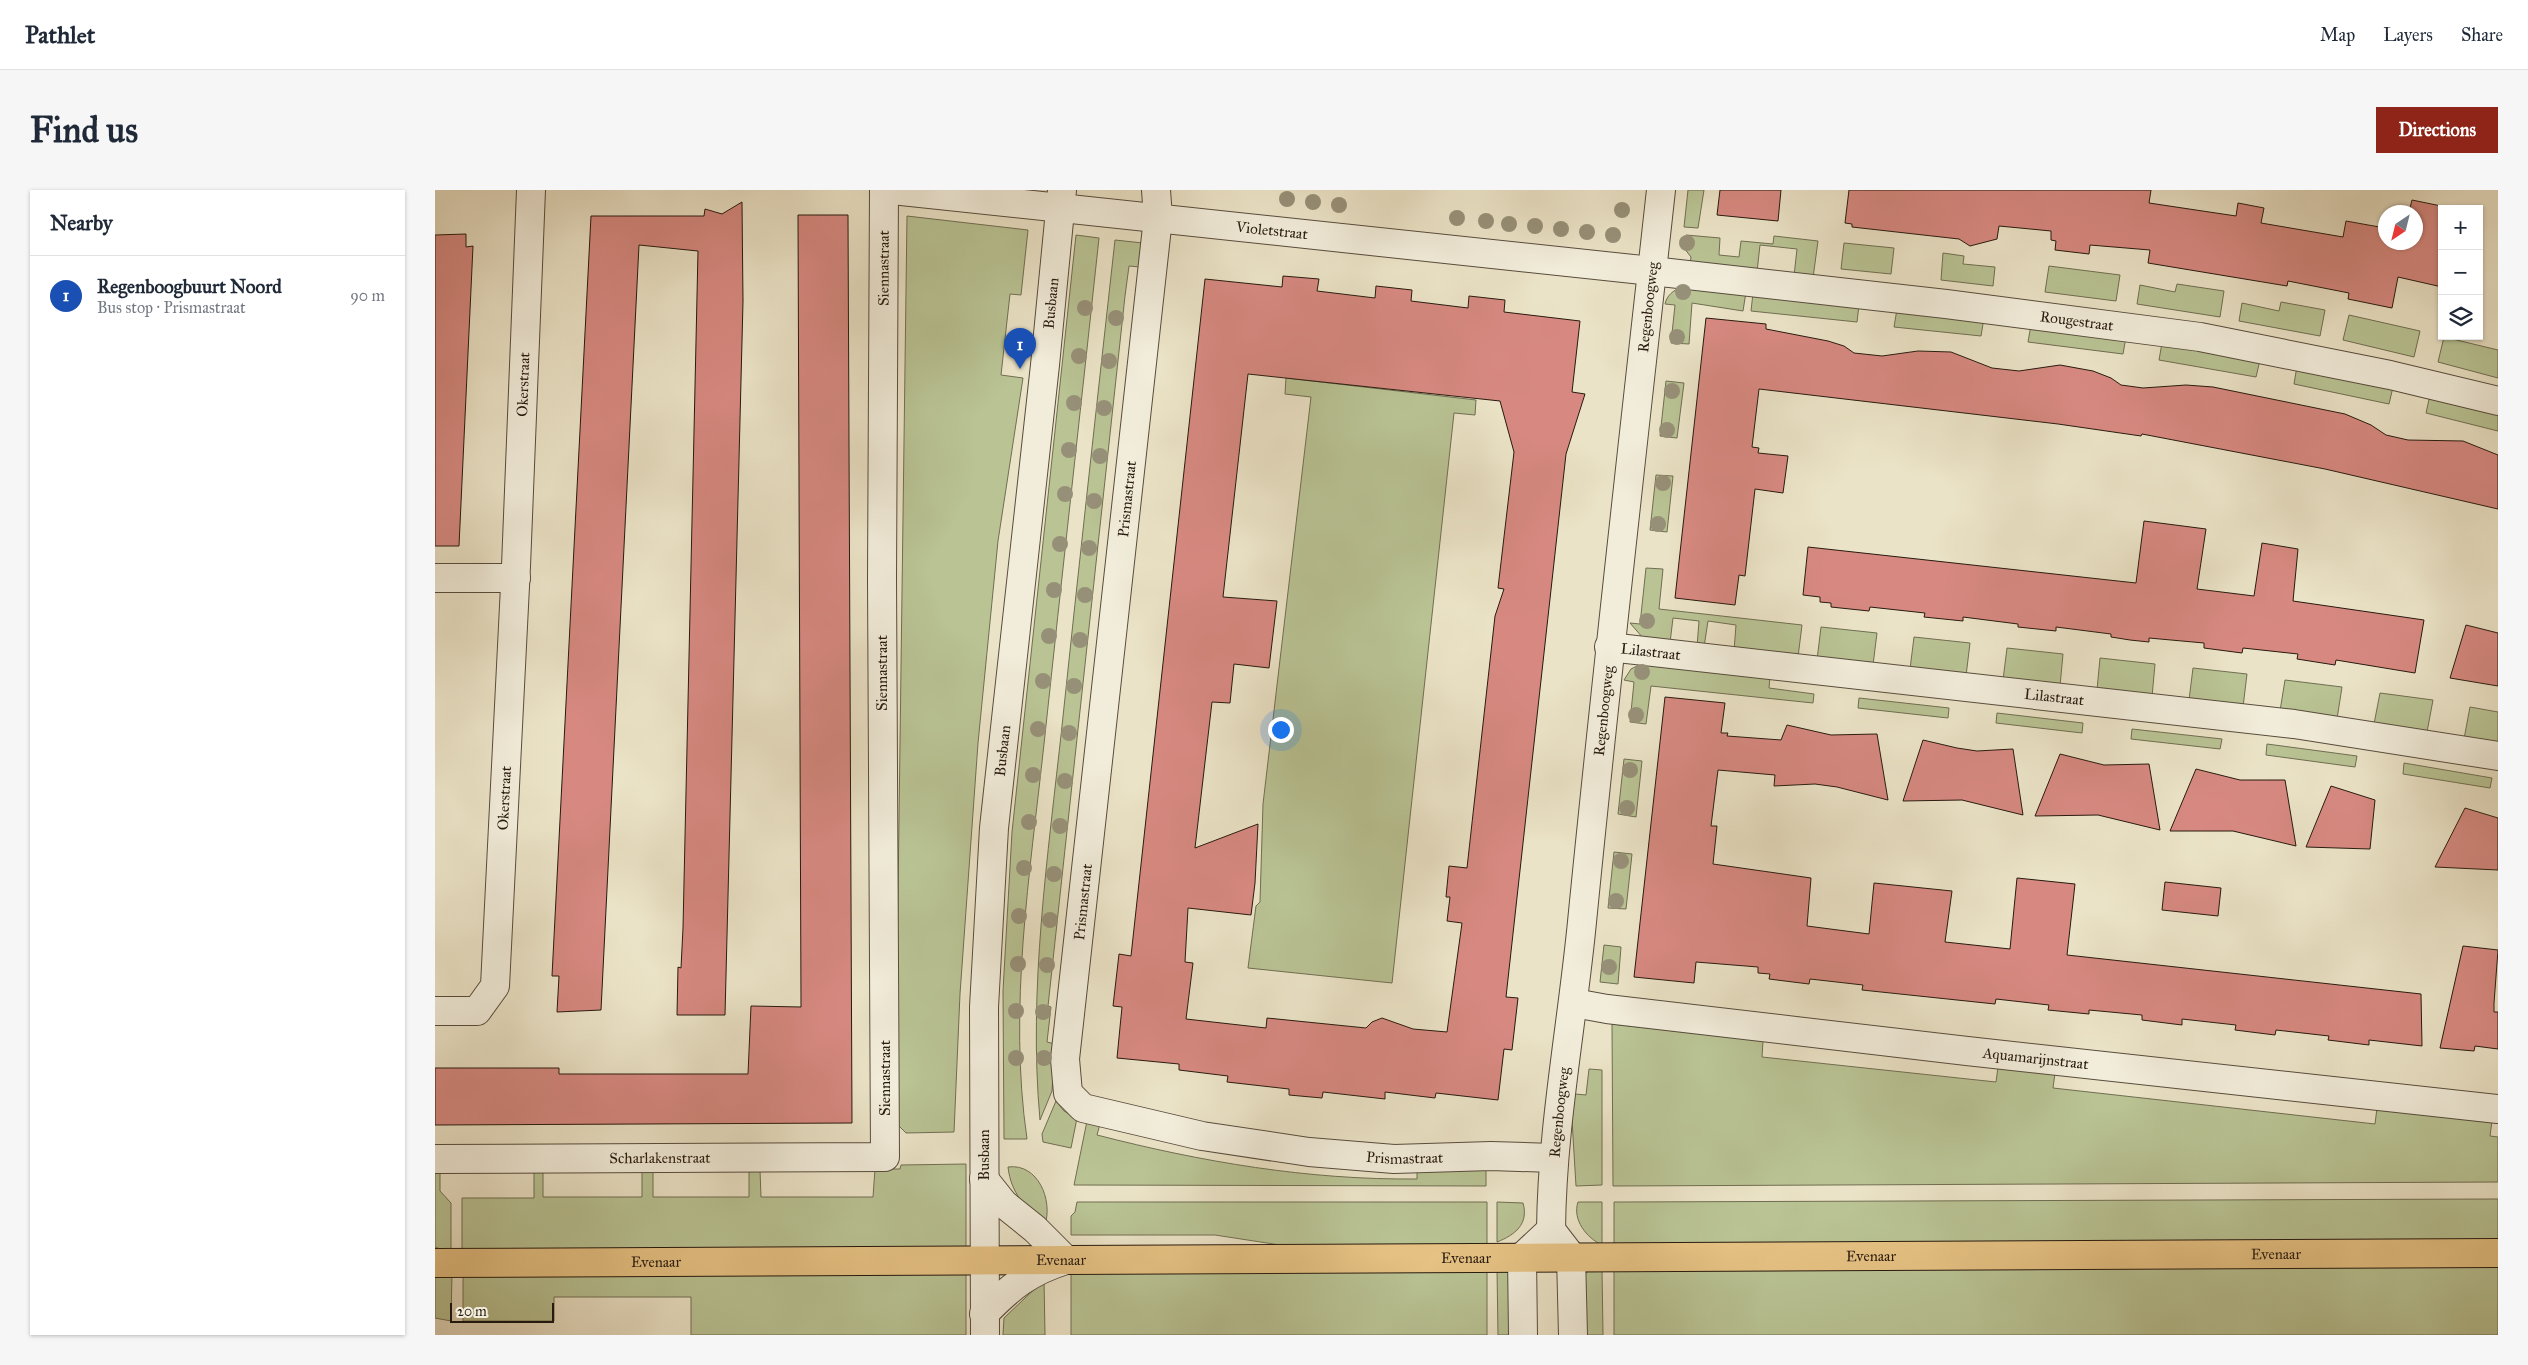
<!DOCTYPE html>
<meta charset="utf-8">
<style>
:root{--surface:#fff;--page:#f6f6f7;--text:#1f2937;--muted:#747a83;--line:#e0e1e3;--accent:#8f2418}
body{margin:0;font-family:"IM FELL Great Primer",serif;background:var(--page);color:var(--text)}
.controls{position:absolute;right:15px;top:15px;display:grid;overflow:hidden;border-radius:0px;box-shadow:0 1px 4px #0004}
.controls button{width:45px;height:45px;display:grid;place-items:center;padding:0;border:0;border-bottom:1px solid var(--line);background:var(--surface);color:var(--text);font:25px sans-serif}
.compass{position:absolute;left:1943px;top:15px;width:45px;height:45px;border-radius:50%;background:var(--surface);box-shadow:0 1px 4px #0004;rotate:215deg}
.scale{position:absolute;left:15px;bottom:12px;width:104px;box-sizing:border-box;padding-left:5px;border:2px solid #271a0f;border-top:0;font-size:14px;line-height:18px;white-space:nowrap;color:#271a0f;-webkit-text-stroke:4px #f2eddb;paint-order:stroke}
.you{position:absolute;left:845px;top:539px;width:18px;height:18px;margin:-12px;border:4px solid #fff;border-radius:50%;background:#1a73e8;box-shadow:0 0 0 8px #1a73e833}
.badge{display:grid;place-items:center;width:32px;height:32px;border-radius:50%;background:var(--accent);color:#fff;font-size:16px;font-weight:700}
.pin{position:absolute;translate:-50% -41px;filter:drop-shadow(0 1px 2px #0008)}
.pin::after{content:'';position:absolute;top:26px;width:18px;height:15px;background:inherit;clip-path:polygon(0 0,100% 0,50% 100%)}
.list{margin:0;padding:0;list-style:none}
h2{display:flex;justify-content:space-between;align-items:center;height:65px;margin:0;padding:0 20px;font-size:21px}
h2 small{font-size:16px;font-weight:400;color:var(--muted)}
.list li{display:grid;grid-template-columns:32px 1fr auto;gap:15px;align-items:center;box-sizing:border-box;height:80px;padding:0 20px;border-top:1px solid var(--line)}
.list b{display:block;font-size:19px;white-space:nowrap}
.list p{margin:0;font-size:16px;white-space:nowrap;color:var(--muted)}
.list em{font-size:16px;font-style:normal;color:var(--muted)}
.icon{flex:none;width:28px;height:28px;fill:none;stroke:currentColor;stroke-width:2;stroke-linecap:round;stroke-linejoin:round}
.map{position:relative;flex:none;width:2063px;height:1145px;overflow:hidden;border-radius:0px}
header{display:flex;align-items:center;gap:30px;box-sizing:border-box;height:70px;padding:0 25px;background:var(--surface);border-bottom:1px solid var(--line)}
header strong{font-size:24px}
nav{display:flex;gap:28px;margin-inline-start:auto;font-size:18px}
.intro{display:flex;align-items:center;justify-content:space-between;box-sizing:border-box;height:120px;padding:0 30px}
h1{margin:0;font-size:35px}
.button{padding:12px 22px;border-radius:0px;background:var(--accent);color:#fff;font-size:18px;font-weight:700}
main{display:flex;gap:30px;padding:0 30px}
aside{flex:1;background:var(--surface);border-radius:0px;box-shadow:0 1px 4px #0004}
.map>svg:first-child{display:block}
.green{fill:#b9c394;stroke:#706e52}
.building{fill:#d78981;stroke:#271a0f;fill-rule:evenodd}
.lines{fill:none;stroke-linecap:round;stroke-linejoin:round}
.minor-casing{stroke:#584c3d;stroke-width:30}
.major-casing{stroke:#271a0f;stroke-width:30}
.minor{stroke:#f2eddb;stroke-width:28}
.major{stroke:#e6c284;stroke-width:28}
.tree{fill:#979078}
.labels{text-anchor:middle;stroke-width:4;stroke-linejoin:round;paint-order:stroke}
.street-label{font-size:15px;fill:#271a0f;stroke:#f2eddb}
</style>
<header>
<strong>Pathlet</strong>
<nav><a>Map</a><a>Layers</a><a>Share</a></nav>
</header>
<div class="intro"><h1>Find us</h1><a class="button">Directions</a></div>
<main>
<aside>
<h2>Nearby<small></small></h2>
<ul class="list">
<li><span class="badge" style="background:#1a4fb4">1</span><div><b>Regenboogbuurt Noord</b><p>Bus stop · Prismastraat</p></div><em>90 m</em></li>
</ul>
</aside>
<div class="map">
<svg width="2063" height="1145" viewBox="0 0 2063 1145">
<rect width="100%" height="100%" fill="#ebe3c7"/>
<filter id="stains"><feTurbulence type="fractalNoise" baseFrequency=".004" numOctaves="4"/><feColorMatrix values="0 0 0 0 .2 0 0 0 0 .09 0 0 0 0 .02 0 0 0 .5 -.17"/></filter>
<radialGradient id="worn" r=".72"><stop offset=".6" stop-color="#630" stop-opacity="0"/><stop offset="1" stop-color="#630" stop-opacity=".3"/></radialGradient>
<!-- green -->
<path class="green" d="M1253,0h16l-6,38 -14,-1z
M472,26l121,14 -7,65 -11,-1 -9,81 22,3 -25,163 -20,202 -18,251 -6,138 -48,1 -11,-11z
M641,45l23,3c-18,168 -37,337 -55,506 -14,130 -36,264 -17,395h-23l-1,-148 9,-159z
M1251,45l34,3 -1,17 20,2 2,-16 32,3 1,-8 44,5 -5,37 -19,-2 3,-27 -37,-4 -3,27 -67,-8 1,-7 -7,-9z
M680,50l28,3 -3,24 -11,-1 -4,30 -77,710 3,1 -4,35 8,2 -3,47 -12,29c-12,-131 8,-264 22,-394 17,-162 35,-324 53,-486z
M1409,53l50,5 -3,26 -50,-5z
M1508,63l21,3 -1,8 32,3 -2,19 -52,-6z
M1614,76l71,9 -4,26 -71,-9z
M1742,94l47,7 -4,26 -83,-13 3,-19 35,7z
M1246,97l65,5 -3,19 -51,-8 -3,41 -18,-1 4,-38 -10,-1c2,-9 8,-13 16,-17z
M1318,103l106,12 -2,17 -106,-11z
M1846,112l44,8 -5,26 -81,-15 3,-18 37,8z
M1462,119l87,9 -3,18 -87,-9z
M1914,125l71,16 -6,26 -71,-17z
M1596,135l95,12 -3,17 -95,-12z
M2009,147l54,13v28l-60,-16z
M1727,153l98,17 -4,17 -97,-17z
M1862,176l96,21 -4,17 -95,-20z
M851,188l190,22 -1,15 -21,-2 -62,570 -144,-15 8,-62 4,-4 3,-98 48,-407 -26,-3z
M1231,191l18,2 -7,55 -17,-2z
M1995,205l68,17v19l-72,-18z
M1221,285l17,1 -6,56 -17,-2z
M1211,378l17,1 -4,40 143,16 -4,32 -64,-6 2,-26 -28,-4 -4,26h-7l2,-26 -26,-3 -3,25 -27,-5 -13,-15 10,1z
M1386,437l56,6 -4,32 -56,-5z
M1479,447l56,6 -4,33 -56,-7z
M1572,458l56,6 -3,32 -57,-6z
M1665,468l55,6 -3,33 -55,-7z
M1206,474l129,12 -1,12 45,6 -1,9 -162,-17 -5,38 -16,-2 4,-40 -10,-2 7,-11z
M1758,478l54,6 -4,33 -54,-7z
M1850,490l57,7 -5,32 -57,-8z
M1945,503l53,7 -6,32 -53,-8z
M1424,508l90,10 -1,10 -90,-10z
M2035,517l28,5v33l-34,-6z
M1562,523l86,10 -1,10 -86,-10z
M1697,539l90,10 -2,10 -89,-10z
M1832,554l90,12 -2,11 -89,-12z
M1189,569l18,2 -6,56 -18,-3z
M1969,573l88,15 -2,10 -87,-14z
M1179,662l18,2 -6,55 -18,-1z
M1169,755l17,2 -3,37 -18,-2z
M1177,834l151,17 -1,16 234,25 2,-15 57,6 -2,15 322,36 2,-16 115,13 -2,15 8,1v45l-885,4z
M1154,879l13,1v115l-26,1 -4,-66 3,-26 11,1z
M621,911l8,10 13,7 -6,30 -28,-6 -1,-8z
M652,931l13,3 -3,11c105,27 211,45 320,44v-10h69v17l-412,-1z
M531,974v87l-504,2v-55h72v-28h9v27h99v-27h11v27h96v-28l11,1 1,27h112l2,-28h25l1,-4z
M573,977c30,-4 45,33 37,58 -19,-17 -34,-31 -37,-58z
M5,981v20l11,12v50l-16,-6v-75z
M2063,1009v46l-884,5v-48h3z
M642,1012h410v44l-194,1 -78,-12h-144v-19l4,-4z
M1062,1012l26,1c6,21 -8,32 -26,39z
M1143,1012h24v43c-15,-7 -30,-25 -24,-43z
M2063,1075v70h-884v-69z
M1052,1079v66h-416v-65z
M1062,1079l14,3 7,63h-20z
M1167,1079l1,66h-19l1,-61 5,-4z
M531,1081v64h-275v-38h-137v24h-91v-48z
M17,1083l-1,48 -16,-3v-43z
M609,1090l1,55h-42l1,-17z"/>
<!-- building -->
<path class="building" d="M1285,0h61l-3,31 -61,-6z
M1414,0h302l-2,13 87,13 2,-13 26,5 -3,15 82,14 3,-16 39,7v14h30v-30h-6l3,-12 34,7 -4,2v78l-44,-10 -6,31 -44,-9 1,-6 -61,-12 -1,5 -139,-23 2,-13 -60,-5 -1,9 -34,-4 1,-9 -5,-1v-9l-52,-5 -2,13 -27,7 -11,-7 -107,-12v-3l-7,-1z
M307,12l1,99 -18,714h-48l1,-48 3,1 2,-40 15,-677 -59,-6 -38,765 -44,2 2,-36h-7l39,-760h113l1,-7 17,5z
M363,25h50l4,908 -417,2v-57h124v6h189l3,-68 50,1z
M31,44v13l7,-1 -14,300h-24v-311z
M848,86l36,3 -2,12 58,7 1,-12 36,4 -1,11 57,7 1,-12 36,4 -1,12 76,9 -8,71 13,2 -19,60 -60,543 12,1 -6,52 -8,-1 -6,51 -62,-7 -1,5 -50,-6v7l-62,-7 -1,6 -33,-3v-6l-62,-7 1,-6 -49,-6v-6l-62,-6 5,-51 -9,-1 6,-52 12,2 74,-677 77,8zM813,184l252,27 14,51 -16,136 6,1 -9,27 -28,252 -18,-2 -3,31h4l-3,24 15,2 -15,109 -34,-3 -31,-11 -10,4 -6,6 -99,-10 -1,10 -80,-9 7,-56 -8,-1 3,-54 63,7 4,-32 3,-59 -63,24 17,-146 18,1 4,-39 35,4 8,-67 -54,-4z
M1271,128l60,6v5l62,12 16,5 10,7 28,3 36,-5 33,1 41,16 27,3 41,-6 33,6 18,7 10,7 22,3 43,-3 27,2 132,27 26,11 15,10 22,5 55,1 35,14v54l-173,-40 -183,-35 -1,2 -83,-12 -299,-35 -7,58 7,1 -1,5 30,3 -5,37 -28,-4 -10,87 -6,-1 -4,30 -60,-7z
M1709,331l62,8 -9,60 57,7 8,-53 36,6 -5,52 131,19 -9,53 -79,-13 -1,5 -38,-6 1,-5 -55,-6 -1,5 -38,-5v-5l-55,-5v4l-19,-2 -19,-3v-3l-55,-7v4l-38,-4v-3l-55,-7v4l-39,-4 1,-4 -55,-6 -1,4 -38,-4v-4l-11,-1v-5l-17,-2 5,-48 328,36z
M2031,435l32,8v53l-48,-8z
M1230,507l60,6 -4,30h7l-1,3 54,4 6,-15 44,10 46,-1 11,66 -51,-13 -22,-3 -41,2 1,-11 -57,-5 -7,56h6l-4,38 98,14 -4,48 62,8 5,-51 78,8 -7,51 65,7 7,-71 58,6 -8,71 354,39 1,52 -53,-6v5l-41,-5 1,-4 -53,-6 -1,5 -40,-5 1,-5 -54,-6v6l-40,-5v-5l-53,-5v4l-41,-4 1,-5 -53,-6 -1,5 -133,-14 1,-5 -53,-6 -1,5 -40,-5 1,-5 -12,-1v-6l-62,-5 -2,21 -60,-6z
M1488,550l34,8 20,3 36,-2 10,66 -61,-15 -59,1z
M1625,564l44,11 45,-1 11,66 -62,-15 -63,1z
M1761,579l44,11h45l11,66 -63,-15h-63z
M1896,596l44,14 -5,49 -64,-2z
M2030,618l33,10v52l-63,-3z
M1730,692l56,6 -3,28 -56,-6z
M2028,756l35,4 -4,53v9h4v37l-23,-3 -1,5 -34,-3z"/>
<g class="lines">
<!-- minor casing -->
<g class="minor-casing">
<g id="minor">
<path id="s1" d="M457,0l760,81 294,33 254,33 190,38 108,26"/>
<path id="s2" d="M721,0l2,28 -93,841 3,34 15,15 119,28 107,16 85,7 97,-3 62,2"/>
<path d="M0,388h81"/>
<path id="s3" d="M1174,457l685,77 204,32"/>
<path id="s4" d="M1139,813l33,6 360,42 531,58"/>
<path id="s5" d="M0,821h42l18,-25 21,-420 15,-376"/>
<path id="s6" d="M0,969l450,-2 -3,-578 2,-389"/>
<path d="M549,989l20,25 31,25 31,31c-36,11 -56,27 -82,54"/>
<path id="s7" d="M1116,1040c1,-103 21,-205 31,-308 24,-244 52,-488 79,-732"/>
<path id="s8" d="M550,1145l-1,-328 10,-179 51,-463 17,-175"/>
<path d="M1088,1145l-1,-78 29,-27 20,26 2,79"/>
</g>
</g>
<!-- major casing -->
<g class="major-casing">
<g id="major">
<path id="s9" d="M0,1073l2063,-10"/>
</g>
</g>
<!-- minor -->
<use href="#minor" class="minor"/>
<!-- major -->
<use href="#major" class="major"/>
</g>
<!-- trees -->
<g class="tree">
<circle cx="852" cy="9" r="8"/>
<circle cx="878" cy="12" r="8"/>
<circle cx="904" cy="15" r="8"/>
<circle cx="1187" cy="20" r="8"/>
<circle cx="1022" cy="28" r="8"/>
<circle cx="1051" cy="31" r="8"/>
<circle cx="1074" cy="34" r="8"/>
<circle cx="1100" cy="36" r="8"/>
<circle cx="1126" cy="39" r="8"/>
<circle cx="1152" cy="42" r="8"/>
<circle cx="1178" cy="45" r="8"/>
<circle cx="1252" cy="53" r="8"/>
<circle cx="1248" cy="102" r="8"/>
<circle cx="650" cy="118" r="8"/>
<circle cx="681" cy="128" r="8"/>
<circle cx="1242" cy="147" r="8"/>
<circle cx="644" cy="166" r="8"/>
<circle cx="674" cy="171" r="8"/>
<circle cx="1237" cy="201" r="8"/>
<circle cx="639" cy="213" r="8"/>
<circle cx="669" cy="218" r="8"/>
<circle cx="1232" cy="240" r="8"/>
<circle cx="634" cy="260" r="8"/>
<circle cx="665" cy="266" r="8"/>
<circle cx="1228" cy="293" r="8"/>
<circle cx="630" cy="304" r="8"/>
<circle cx="659" cy="311" r="8"/>
<circle cx="1223" cy="334" r="8"/>
<circle cx="625" cy="354" r="8"/>
<circle cx="654" cy="358" r="8"/>
<circle cx="619" cy="400" r="8"/>
<circle cx="650" cy="405" r="8"/>
<circle cx="1212" cy="431" r="8"/>
<circle cx="614" cy="446" r="8"/>
<circle cx="645" cy="450" r="8"/>
<circle cx="1207" cy="482" r="8"/>
<circle cx="608" cy="491" r="8"/>
<circle cx="639" cy="496" r="8"/>
<circle cx="1201" cy="525" r="8"/>
<circle cx="603" cy="539" r="8"/>
<circle cx="634" cy="543" r="8"/>
<circle cx="1195" cy="580" r="8"/>
<circle cx="598" cy="585" r="8"/>
<circle cx="630" cy="591" r="8"/>
<circle cx="1192" cy="618" r="8"/>
<circle cx="594" cy="632" r="8"/>
<circle cx="625" cy="636" r="8"/>
<circle cx="1186" cy="671" r="8"/>
<circle cx="589" cy="678" r="8"/>
<circle cx="619" cy="684" r="8"/>
<circle cx="1181" cy="711" r="8"/>
<circle cx="584" cy="726" r="8"/>
<circle cx="615" cy="730" r="8"/>
<circle cx="583" cy="774" r="8"/>
<circle cx="612" cy="775" r="8"/>
<circle cx="1174" cy="777" r="8"/>
<circle cx="581" cy="821" r="8"/>
<circle cx="608" cy="822" r="8"/>
<circle cx="581" cy="868" r="8"/>
<circle cx="609" cy="868" r="8"/>
</g>
<g class="labels">
<!-- street labels -->
<g class="street-label">
<text dy="5" stroke="none"><textPath href="#s1" startOffset="382">Violetstraat</textPath></text>
<text dy="5" stroke="none"><textPath href="#s6" startOffset="1339">Siennastraat</textPath></text>
<text dy="5" stroke="none"><textPath href="#s8" startOffset="1035">Busbaan</textPath></text>
<text dy="5" stroke="none"><textPath href="#s7" startOffset="928">Regenboogweg</textPath></text>
<text dy="5" stroke="none"><textPath href="#s1" startOffset="1192">Rougestraat</textPath></text>
<text dy="5" stroke="none"><textPath href="#s5" startOffset="675">Okerstraat</textPath></text>
<text transform="translate(692 309) rotate(-84)" y="5">Prismastraat</text>
<text dy="5" stroke="none"><textPath href="#s3" startOffset="42">Lilastraat</textPath></text>
<text transform="translate(447 483) rotate(-90)" y="5">Siennastraat</text>
<text dy="5" stroke="none"><textPath href="#s3" startOffset="448">Lilastraat</textPath></text>
<text dy="5" stroke="none"><textPath href="#s7" startOffset="522">Regenboogweg</textPath></text>
<text dy="5" stroke="none"><textPath href="#s8" startOffset="585">Busbaan</textPath></text>
<text dy="5" stroke="none"><textPath href="#s5" startOffset="261">Okerstraat</textPath></text>
<text transform="translate(648 712) rotate(-84)" y="5">Prismastraat</text>
<text dy="5" stroke="none"><textPath href="#s4" startOffset="465">Aquamarijnstraat</textPath></text>
<text transform="translate(450 888) rotate(-90)" y="5">Siennastraat</text>
<text dy="5" stroke="none"><textPath href="#s7" startOffset="118">Regenboogweg</textPath></text>
<text transform="translate(549 965) rotate(-90)" y="5">Busbaan</text>
<text dy="5" stroke="none"><textPath href="#s2" startOffset="1256">Prismastraat</textPath></text>
<text dy="5" stroke="none"><textPath href="#s6" startOffset="225">Scharlakenstraat</textPath></text>
<text dy="5" stroke="none"><textPath href="#s9" startOffset="1841">Evenaar</textPath></text>
<text dy="5" stroke="none"><textPath href="#s9" startOffset="1436">Evenaar</textPath></text>
<text dy="5" stroke="none"><textPath href="#s9" startOffset="1031">Evenaar</textPath></text>
<text dy="5" stroke="none"><textPath href="#s9" startOffset="626">Evenaar</textPath></text>
<text dy="5" stroke="none"><textPath href="#s9" startOffset="221">Evenaar</textPath></text>
</g>
</g>
<rect width="100%" height="100%" filter="url(#stains)"/>
<rect width="100%" height="100%" fill="url(#worn)"/>
</svg>
<div class="controls">
<button>+</button>
<button>−</button>
<button><svg class="icon" aria-label="layers" viewBox="0 0 24 24"><path d="M12 4l9 5-9 5-9-5zM3 14l9 5 9-5"/></svg></button>
</div>
<svg class="compass" viewBox="-18 -18 36 36"><path d="M0-13l5 13h-10z" fill="#e53935"/><path d="M0 13l5-13h-10z" fill="#747a83"/></svg>
<div class="scale">20 m</div>
<div class="you"></div>
<div class="pin badge" style="left:585px;top:179px;background:#1a4fb4">1</div>
</div>
</main>
